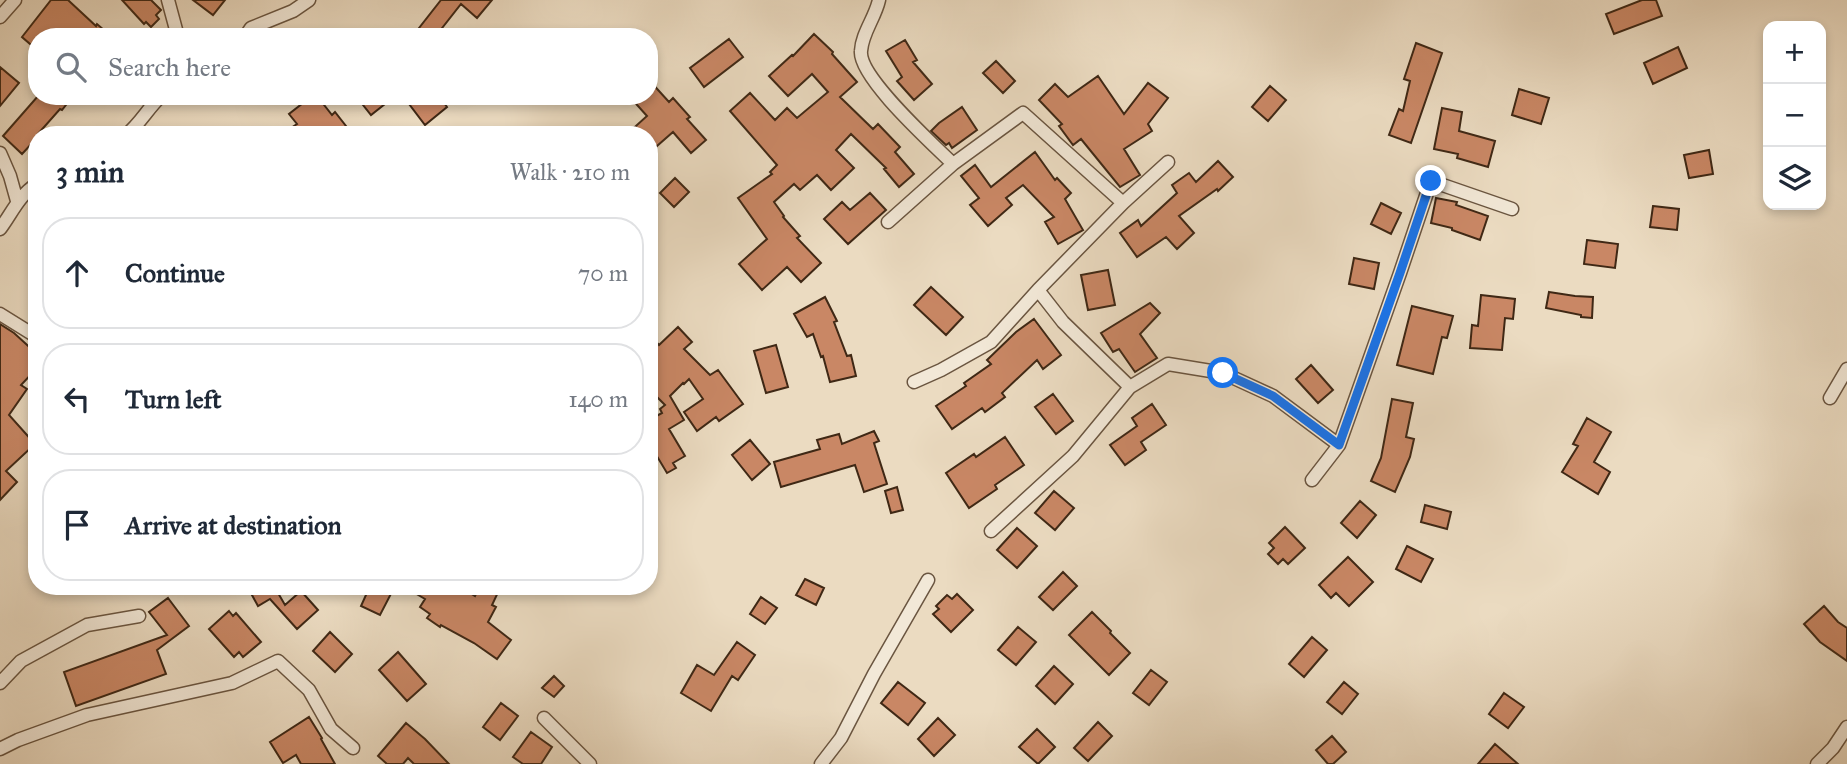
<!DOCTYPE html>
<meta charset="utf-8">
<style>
:root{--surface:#fff;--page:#f6f6f7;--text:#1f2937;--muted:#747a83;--line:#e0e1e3}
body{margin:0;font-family:"IM FELL Great Primer",serif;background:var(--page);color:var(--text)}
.controls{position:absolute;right:21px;top:21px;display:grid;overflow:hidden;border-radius:14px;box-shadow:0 4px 10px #0003}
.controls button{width:63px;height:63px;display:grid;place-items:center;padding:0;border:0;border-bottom:2px solid var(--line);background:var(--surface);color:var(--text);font:35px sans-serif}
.stop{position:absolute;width:21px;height:21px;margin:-16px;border:5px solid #1a73e8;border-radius:50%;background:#fff}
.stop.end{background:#1a73e8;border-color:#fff;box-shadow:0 2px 7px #0008}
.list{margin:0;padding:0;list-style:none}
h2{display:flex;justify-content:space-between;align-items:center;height:91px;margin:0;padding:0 28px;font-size:30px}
h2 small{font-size:23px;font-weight:400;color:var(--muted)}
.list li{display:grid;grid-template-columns:46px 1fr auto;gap:21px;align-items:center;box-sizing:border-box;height:112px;margin:0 14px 14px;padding:0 14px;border:2px solid var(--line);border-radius:28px}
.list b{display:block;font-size:26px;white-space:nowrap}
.list em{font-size:23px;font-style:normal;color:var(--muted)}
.icon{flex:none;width:38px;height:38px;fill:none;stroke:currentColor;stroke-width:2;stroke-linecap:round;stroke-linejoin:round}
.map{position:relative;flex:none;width:1847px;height:764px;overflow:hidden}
.search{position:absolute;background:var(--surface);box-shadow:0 4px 10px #0003;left:28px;top:28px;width:630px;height:77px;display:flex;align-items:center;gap:18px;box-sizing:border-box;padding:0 24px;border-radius:28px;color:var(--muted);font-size:26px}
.panel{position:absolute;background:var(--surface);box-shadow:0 4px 10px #0003;left:28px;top:126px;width:630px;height:469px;border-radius:28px}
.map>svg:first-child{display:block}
.building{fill:#c98765;stroke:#3f2815;stroke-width:2}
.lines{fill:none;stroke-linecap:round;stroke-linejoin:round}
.minor-casing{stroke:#6a5540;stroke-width:15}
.minor{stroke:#f2e8d7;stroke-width:12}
.route{stroke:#1a73e8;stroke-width:9}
</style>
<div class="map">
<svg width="1847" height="764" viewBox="0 0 1847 764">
<rect width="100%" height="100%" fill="#ebdbc1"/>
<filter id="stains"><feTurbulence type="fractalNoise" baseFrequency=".00286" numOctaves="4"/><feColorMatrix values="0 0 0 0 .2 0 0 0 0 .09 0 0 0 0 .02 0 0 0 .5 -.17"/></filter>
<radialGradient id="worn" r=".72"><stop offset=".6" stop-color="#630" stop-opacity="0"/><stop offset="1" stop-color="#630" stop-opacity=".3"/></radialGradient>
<!-- building -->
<path class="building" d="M51,0h17l28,26 1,-2 15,13h-75v13l-15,-13z
M122,0h29l10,10 -5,5 3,4 -8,8 -5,-5 -2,2z
M193,0h32l-12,15z
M441,0h51l-15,18 -16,-14 -26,33h-23z
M1642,0h14l6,16 -48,18 -8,-20z
M814,34l19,18 -1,2 25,28 -17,15 33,32 5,-5 22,23 -5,5 19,22 -15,13 -15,-18 2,-1 -35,-34 -15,16 18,18 -23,22 -14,-15 -17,15 -6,-6 -20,18 10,14 -1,1 17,19 -3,2 24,25 -20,19 -14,-15 -25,23 -23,-26 28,-25 -29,-41 34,-24 -2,-2 7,-7 -47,-54 20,-18 25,27 12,-12 10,10 31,-26 -16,-18 -24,22 -19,-20 23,-21 1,1z
M729,39l14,18 -39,30 -14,-19z
M905,40l12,20 -4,2 19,22 -18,16 -17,-19 5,-4 -16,-26z
M1416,43l26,10 -31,90 -22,-8 10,-26 4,2 7,-30 -6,-2z
M1678,47l9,21 -34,16 -9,-21z
M996,61l19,20 -12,12 -20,-20z
M0,67l19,16 -19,23z
M1098,76l26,38 24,-31 20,15 -20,26 4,7 -28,18 16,26 -20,12 -39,-48 -8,6 -14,-19 3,-2 -23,-24 16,-16 13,13z
M649,80l20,22 4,-4 17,19 -3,2 19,21 -15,13 -18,-21 -24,21v-18h-23l21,-19 -18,-20h20z
M1270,86l16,14 -18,21 -16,-14z
M1519,89l30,9 -8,26 -29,-9z
M38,96h35l-11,14 -2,-1 -23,26 -1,4 -14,15 -19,-18z
M312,96h5l15,19 3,-3 18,23h-73l17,-11 -8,-10z
M356,96h39l-24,19z
M403,96h36l8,11 -22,18z
M962,107l15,23 -25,18 -3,-5 -3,2 -15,-14 8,-8z
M1442,108l20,4 -3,19 36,10 -7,26 -31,-9 1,-4 -24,-5z
M1709,150l4,24 -24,4 -5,-23z
M1035,152l20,28 2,-2 14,15 -6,6 18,31 -25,14 -13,-22 9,-5 -31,-32 -17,13 6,7 -24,21 -18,-21 9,-7 -18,-22 14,-11 16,22z
M1218,161l15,16 -15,14 -1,-2 -38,27 15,17 -17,16 -11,-12 -29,20 -17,-24 18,-13 3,6 36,-33 -5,-8 17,-12 7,9z
M675,178l14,14 -15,15 -14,-14z
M870,193l16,17 -38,34 -24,-25 18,-17 8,8z
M1436,198l21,4 -1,3 32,11 -8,24 -28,-10v-2l-21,-5z
M1381,203l20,10 -10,21 -20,-10z
M1653,206l26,3 -2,21 -27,-3z
M1587,240l31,4 -3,24 -31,-4z
M1354,258l25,5 -5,26 -25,-5z
M1108,270l7,35 -27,5 -7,-35z
M931,287l32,30 -17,18 -32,-30z
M1549,292l26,4 18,1 -1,21 -11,-1v-2l-35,-7z
M1481,295l34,4 -2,20 -8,-1 -3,32 -32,-2 2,-23 6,1z
M825,297l12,24 -3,1 13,34 4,-1 5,21 -26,6 -7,-26 -2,1 -8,-23 -6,3 -13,-23z
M1150,303l10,10 -20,21 17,24 -22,14 -16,-23 -6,3 -12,-19z
M1412,306l41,10 -6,22 -5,-1 -9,37 -36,-9z
M1034,319l27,36 -18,14 -6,-9 -35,33 3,4 -20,15 -3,-4 -30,21 -16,-23 30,-20 -2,-3 27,-19 -4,-4 29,-28z
M0,324l14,9 23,21v14l-16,17 6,4 -18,26 26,29 -29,27 11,11 -17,18z
M678,327l14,15 -8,7 26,26 8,-5 25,34 -24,17 -3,-4 -19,14 -13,-19 19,-13 -14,-20 -5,5 -1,-1 -13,13 14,24 -15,9 16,27 -12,7 3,5 -9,5 -18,-30v-23l13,-7 -2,-4 5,-4 -16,-16v-55l10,11z
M776,345l12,42 -22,6 -12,-42z
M1311,365l22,25 -15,13 -22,-24z
M1053,394l20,27 -17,13 -21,-27z
M1392,399l21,4 -7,34 8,2 -4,18 -15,35 -24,-11 10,-23z
M1152,404l14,21 -25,17 5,8 -21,15 -15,-20 27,-19 -5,-8z
M1587,418l24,14 -17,30 16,10 -12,22 -36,-22 16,-26 -5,-2z
M874,431l5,10 -5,2 13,41 -23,8 -9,-27 -74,22 -7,-25 46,-13 -3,-9 22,-6 3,10z
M1005,437l19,28 -29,20 2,4 -28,19 -23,-35 28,-19 2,3z
M750,440l20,24 -18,16 -20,-25z
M897,487l6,23 -12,3 -6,-22z
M1054,491l20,17 -19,22 -20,-17z
M1360,501l16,14 -19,23 -16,-15z
M1425,505l26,7 -4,17 -26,-7z
M1285,527l20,21 -17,16 -5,-5 -5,5 -10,-10 6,-6 -5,-5z
M1017,528l20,18 -20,22 -20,-18z
M1407,546l26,13 -12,23 -25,-13z
M1348,557l25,25 -24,24 -13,-13 -5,5 -12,-13z
M1063,572l14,14 -24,24 -14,-13z
M805,579l19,9 -8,17 -20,-10z
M247,586h27l11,19 16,-14 17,19 -21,19 -27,-30 -12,7z
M370,586h25l-15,29 -19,-9z
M403,586h56l16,10 5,-10h21l-9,19 4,2 -8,15 23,18 -14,19 -23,-16 -33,-18 -1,2 -13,-9 3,-4 -10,-7 5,-8z
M957,594l16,16 -22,22 -18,-18 6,-5 -3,-3 11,-11 5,4z
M761,597l16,11 -12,16 -15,-10z
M168,598l21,28 -32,24 9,24 -90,32 -12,-34 103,-37 -18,-23z
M1824,606l14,16 9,6v33l-27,-19 -16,-18z
M229,611l4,5 3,-3 25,29 -18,15 -4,-5 -5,5 -25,-28z
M1092,612l19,19 -1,2 20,20 -21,22 -40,-40z
M1018,627l18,15 -20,23 -18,-15z
M330,632l22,22 -17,18 -22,-21z
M1312,637l15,13 -23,27 -15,-13z
M737,642l18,13 -17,25 -6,-4 -21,35 -30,-18 16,-28 17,10z
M398,652l28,32 -19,17 -28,-31z
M1054,666l19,18 -18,20 -19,-18z
M1151,670l16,12 -18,23 -16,-12z
M554,676l10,10 -10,11 -12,-9z
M898,682l27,21 -17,22 -27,-22z
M1344,682l14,12 -16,20 -15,-12z
M1504,693l20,14 -16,21 -19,-14z
M501,703l17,13 -18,24 -17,-13z
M309,717l13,21 -1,1 14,25h-34l-5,-9 -13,8 -13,-21z
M938,718l17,17 -21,21 -16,-17z
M1098,722l14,14 -24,25 -14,-13z
M406,723l19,16 24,25h-35l-6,-6 -5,6h-16l-9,-8z
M1037,729l18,18 -17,17 -19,-17z
M531,732l21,15 -11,17h-18l-10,-7z
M1332,736l14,16 -13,12h-5l-12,-14z
M1495,744l23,20h-40z"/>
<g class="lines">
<!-- minor casing -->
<g class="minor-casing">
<path id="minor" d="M168,0l10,37
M879,0c-4,18 -17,33 -18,51 -3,26 72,93 92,113
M0,17l15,-17
M245,37l6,-9 42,-17 16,-11
M126,135c14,-11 22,-27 35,-39
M0,153l10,23 7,25 1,-2
M888,222l65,-58 70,-51 100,90
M0,229c12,-16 19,-34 37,-45
M1038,290l25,32 67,65
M0,314l37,23
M914,382l27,-12 50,-28 47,-52 85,-87 45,-41
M1830,398l17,-29
M1312,480l27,-35 61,-172 31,-92 81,28
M991,531l82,-75 57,-69 38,-23 55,9 50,23 66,49
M0,683l21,-22 66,-36 52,-9
M544,718l46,46
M0,749l18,-9 69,-25 145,-32 46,-22 31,29 22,39 22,19
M821,764l20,-26 33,-64 54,-94
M1817,764l16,-16 14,-21"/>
</g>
<!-- minor -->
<use href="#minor" class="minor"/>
</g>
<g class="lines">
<!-- route -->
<path class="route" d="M1223,373l50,23 66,49 61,-172 31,-92"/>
</g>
<rect width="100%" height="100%" filter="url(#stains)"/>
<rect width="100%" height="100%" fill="url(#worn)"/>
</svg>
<div class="controls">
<button>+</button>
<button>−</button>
<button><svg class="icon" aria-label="layers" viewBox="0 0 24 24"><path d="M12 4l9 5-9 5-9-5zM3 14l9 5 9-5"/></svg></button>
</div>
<div class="stop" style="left:1223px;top:373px"></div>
<div class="stop end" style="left:1431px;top:181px"></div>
<div class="search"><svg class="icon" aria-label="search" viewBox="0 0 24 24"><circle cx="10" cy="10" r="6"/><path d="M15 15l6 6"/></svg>Search here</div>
<section class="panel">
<h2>3 min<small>Walk · 210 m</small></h2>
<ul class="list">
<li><svg class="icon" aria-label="ahead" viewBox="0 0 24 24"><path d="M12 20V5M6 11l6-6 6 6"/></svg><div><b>Continue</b></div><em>70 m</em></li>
<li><svg class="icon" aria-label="left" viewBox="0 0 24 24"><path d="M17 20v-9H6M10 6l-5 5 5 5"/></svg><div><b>Turn left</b></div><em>140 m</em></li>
<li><svg class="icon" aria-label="arrive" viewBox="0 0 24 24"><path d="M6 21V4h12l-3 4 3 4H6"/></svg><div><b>Arrive at destination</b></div></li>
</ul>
</section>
</div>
